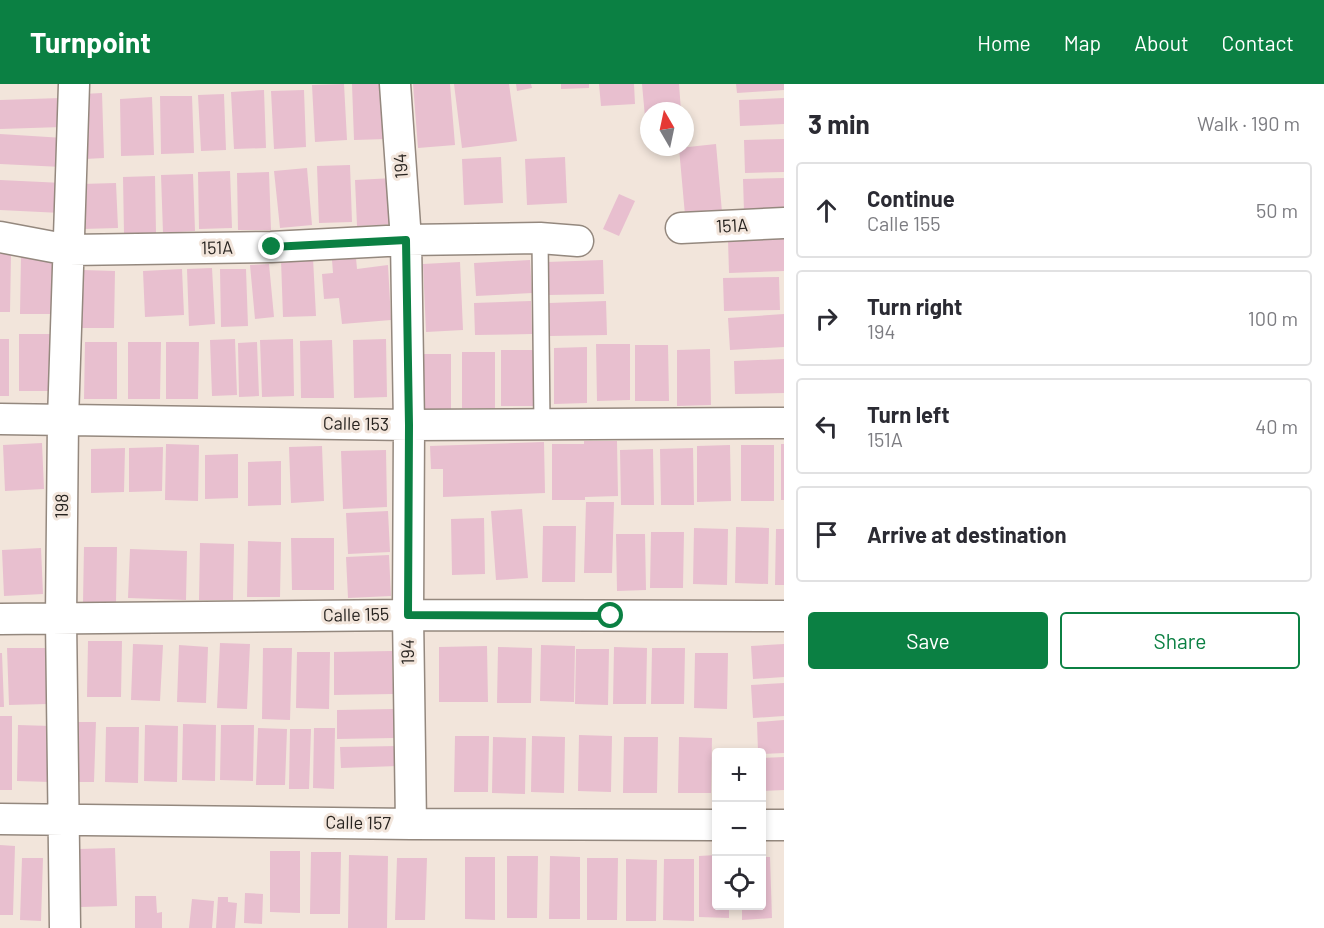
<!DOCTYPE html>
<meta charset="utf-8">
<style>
:root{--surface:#fff;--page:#f2f2f3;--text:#2b2b33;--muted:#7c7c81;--line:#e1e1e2;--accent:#0b8043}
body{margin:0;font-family:Barlow,sans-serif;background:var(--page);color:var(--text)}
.controls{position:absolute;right:18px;bottom:18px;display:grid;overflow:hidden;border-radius:6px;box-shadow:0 3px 9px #0003}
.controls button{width:54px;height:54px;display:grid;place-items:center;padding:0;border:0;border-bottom:2px solid var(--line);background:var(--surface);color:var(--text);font:30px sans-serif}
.compass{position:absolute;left:640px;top:18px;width:54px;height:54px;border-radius:50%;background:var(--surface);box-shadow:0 3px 9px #0003;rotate:351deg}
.stop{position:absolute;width:18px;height:18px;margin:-14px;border:4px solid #0b8043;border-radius:50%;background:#fff}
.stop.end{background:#0b8043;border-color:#fff;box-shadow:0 2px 6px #0008}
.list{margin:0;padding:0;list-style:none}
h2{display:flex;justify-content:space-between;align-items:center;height:78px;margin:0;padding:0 24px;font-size:26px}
h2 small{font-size:20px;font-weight:400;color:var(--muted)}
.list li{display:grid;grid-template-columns:39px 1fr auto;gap:18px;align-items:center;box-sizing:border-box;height:96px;margin:0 12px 12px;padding:0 12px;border:2px solid var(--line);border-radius:6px}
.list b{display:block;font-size:22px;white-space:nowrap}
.list p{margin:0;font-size:20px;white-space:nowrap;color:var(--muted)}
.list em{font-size:20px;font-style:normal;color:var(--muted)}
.actions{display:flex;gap:12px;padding:18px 24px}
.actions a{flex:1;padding:14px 0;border:2px solid var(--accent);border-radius:6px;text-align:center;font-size:21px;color:var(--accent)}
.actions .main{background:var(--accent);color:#fff}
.icon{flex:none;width:33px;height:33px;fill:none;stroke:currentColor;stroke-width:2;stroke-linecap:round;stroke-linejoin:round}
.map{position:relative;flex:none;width:784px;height:844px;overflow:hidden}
header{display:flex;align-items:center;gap:36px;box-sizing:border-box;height:84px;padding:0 30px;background:var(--accent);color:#fff}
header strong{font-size:28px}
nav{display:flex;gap:33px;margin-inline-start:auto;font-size:21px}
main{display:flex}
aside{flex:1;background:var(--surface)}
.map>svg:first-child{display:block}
.building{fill:#e8bfcf}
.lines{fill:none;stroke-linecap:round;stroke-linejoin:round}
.lane-casing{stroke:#94887e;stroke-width:18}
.street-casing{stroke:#94887e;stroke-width:33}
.lane{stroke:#fff;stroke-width:15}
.street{stroke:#fff;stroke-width:30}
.route{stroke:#0b8043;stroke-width:8}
.labels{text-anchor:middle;stroke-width:6;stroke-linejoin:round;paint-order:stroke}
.street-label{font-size:18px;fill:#282420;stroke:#f2e5db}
</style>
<header>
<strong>Turnpoint</strong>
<nav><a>Home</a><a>Map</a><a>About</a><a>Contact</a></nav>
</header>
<main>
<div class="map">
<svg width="784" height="844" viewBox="0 0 784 844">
<rect width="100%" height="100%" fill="#f2e5db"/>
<!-- building -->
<path class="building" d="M344,0l3,56 -32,2 -3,-57z
M352,0h32l3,55 -33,1z
M413,0h37l5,61 -37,3z
M454,0h55l8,57 -55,7z
M516,0h15l1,4 -15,3z
M561,0h28v4l-28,1z
M599,0h35l1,20 -34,2z
M642,0h37l2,27h-32v17h-3z
M736,0h48v6l-47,3z
M264,6l2,58 -32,1 -3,-57z
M304,6l2,57 -32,2 -3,-58z
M102,9l2,65 -19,1 -2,-65z
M224,10l2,56 -25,1 -3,-56z
M160,12h32l2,57 -33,1z
M152,13l2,58 -33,1 -1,-57z
M61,14l1,29 -62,2v-29z
M784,14v26l-44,2 -1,-26z
M0,50l64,4 -2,29 -62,-3z
M784,55v33l-39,1 -1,-33z
M716,60l6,68 -37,3 -6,-67z
M501,73l2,46 -39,2 -2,-46z
M565,73l2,46 -40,2 -2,-46z
M350,81l2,57 -33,1 -2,-57z
M307,84l5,57 -32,3 -6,-57z
M230,87l2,57 -33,1 -1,-57z
M269,88l2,58h-33l-1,-57z
M193,90l2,57 -32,2 -2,-58z
M155,92l1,57 -32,1 -1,-57z
M394,94l3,46 -40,2 -2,-46z
M784,94v33l-40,1 -1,-33z
M0,96l63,3 -2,30 -61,-3z
M116,99l2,45 -36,1 -1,-45z
M619,110l16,7 -16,35 -16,-7z
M784,154v33l-55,2 -1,-33z
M0,170h11l-1,58h-10z
M21,172l32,1v57h-33z
M313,174l3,58 -33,1 -2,-57z
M356,174l1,11 31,-4 3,55 -49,4 -3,-26 -15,1 -2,-25 11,-1 -1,-13z
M530,176l2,33 -56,3 -2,-33z
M603,176l1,34 -56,1 -1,-33z
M460,178l3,68 -37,2 -3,-68z
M269,180l5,53 -19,2 -5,-54z
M212,184l3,56 -26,2 -2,-57z
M182,185l2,46 -39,2 -2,-46z
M220,185h26l2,57 -27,1z
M83,186l32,1 -1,57h-32z
M779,193l1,33 -56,1 -1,-33z
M531,217l1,33 -57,1 -1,-32z
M606,217l1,34 -57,1 -1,-33z
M784,230v33l-54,3 -2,-32z
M19,250h32v57h-32z
M0,255h9v57h-9z
M235,255l2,56 -25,1 -2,-56z
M293,255l1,57 -32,1 -2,-57z
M386,255l1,58 -33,1 -1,-58z
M332,256l2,58h-33l-1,-57z
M85,258h32v57h-33z
M128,258h33l-1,57h-32z
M166,258h33l-1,57h-32z
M257,258l2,54 -20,1 -1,-54z
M596,260h34v56l-33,1z
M635,261h33l1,56h-34z
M587,263v56l-33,1v-56z
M710,265l1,56 -34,1v-56z
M501,266h33v56h-33z
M462,268h33v56h-33z
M418,270h33v56h-33z
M784,275v34l-49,1 -1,-33z
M584,357h33l1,55 -33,1v3h-33v-56h32z
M544,358l1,51 -102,4v-28h-12l-1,-23z
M42,359l2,46 -39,2 -2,-46z
M166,360l33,1 -1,56 -33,-1z
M781,360h3v56h-3z
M730,361l1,56 -34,1v-56z
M741,361h33v56h-33z
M322,362l2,55 -33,2 -2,-56z
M163,363l-1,44 -33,1v-44z
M125,364l-1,44 -33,1v-44z
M693,364l1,57h-33l-1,-56z
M653,365l1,56h-33l-1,-55z
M386,366l1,57 -44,2 -2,-58z
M238,370v44l-33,1v-44z
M281,377v44l-33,1v-44z
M586,418h28l-2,71h-28z
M522,425l6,69 -32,2 -5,-69z
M388,427l2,41 -42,2 -2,-41z
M484,434l1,56 -33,1 -1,-56z
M543,442h33l-1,56h-33z
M736,443l33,1 -1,56 -33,-1z
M694,444l34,1 -1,56 -34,-1z
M776,445h8v56h-9z
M651,448h33l-1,56h-33z
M616,450h29l1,56 -29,1z
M291,454h43v52h-42z
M248,457l33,1 -1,55h-33z
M200,459l34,1 -1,56h-34z
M84,463h33l-1,56h-33z
M41,464l2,46 -39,2 -2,-46z
M130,465l57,2 -1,49 -58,-2z
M389,471l2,41 -43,2 -2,-41z
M88,557h34l-1,56h-34z
M220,559l30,1 -3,65 -30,-1z
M133,560l30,1 -3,56 -29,-1z
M784,560v33l-31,2 -2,-33z
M179,561l29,2 -2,56 -29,-1z
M541,561l34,1 -1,56 -34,-1z
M487,562l1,56h-49v-55z
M498,563l34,1 -1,55h-34z
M614,563l33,1 -1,56h-33z
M7,564h39l1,56 -38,1z
M263,564h29l-2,72 -28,-1z
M652,564h33l-1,56h-33z
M576,565h33l-1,56 -33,-1z
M392,567l1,43 -59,1v-43z
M297,568h33l-1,57 -33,-1z
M0,569h2l2,54h-4z
M695,569h33l-1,56 -33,-1z
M784,599v33l-31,2 -2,-33z
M394,625v29l-57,1v-29z
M0,632h12v74h-12z
M784,636v33l-22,1v-2h-4l-1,-30z
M75,638h21l-2,60h-20z
M183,640l33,1 -1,56 -33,-1z
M18,641l33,1 -1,56 -33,-1z
M145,641l33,1 -1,56 -33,-1z
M221,641h33l-1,56 -33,-1z
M106,643h33l-1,56 -33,-1z
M258,644l29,1 -2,56h-29z
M314,644h21l-1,61 -21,-1z
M290,645h21l-2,60h-20z
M579,651l33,1 -1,56 -33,-1z
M455,652h34l-1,56h-34z
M532,652l33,1 -1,56 -33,-1z
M493,653l33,1 -1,56 -33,-1z
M624,653h34l-1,56h-34z
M679,653l33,1 -1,55h-33z
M398,662v20l-57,2 -1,-21z
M784,673v33l-22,1v-33z
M0,761l15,1 -2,69h-13z
M115,764l2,58 -36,1 -2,-58z
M270,767h30v62l-30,-1z
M311,768h30l-1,62h-30z
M349,771l39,1 -1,72h-39z
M716,771v51h13v12l-30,-1v-61z
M507,772h31l-1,62h-30z
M550,772l30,1v62h-31z
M465,773h30v63l-30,-1z
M762,773h8l2,61 -30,2v-14h20z
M22,774h21l-2,63 -21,-1z
M397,774h30l-2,62h-30z
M587,774h31l-1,62h-30z
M626,775l31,1 -1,61h-30z
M664,775h30v62l-31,-1z
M245,809l18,1 -1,30 -18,-1z
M135,812h21l1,17 5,-1v16h-27z
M218,813h10v5l9,1 -2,25h-19z
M192,815l22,2 -2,27h-23z"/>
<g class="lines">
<!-- lane casing -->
<g class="lane-casing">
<path id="lane" d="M540,154l2,187"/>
</g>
<!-- street casing -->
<g class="street-casing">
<path id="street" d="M395,0l11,156 3,185 -1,190 3,209
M681,144l103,-5
M0,153l69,13 202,-3 135,-7 71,-1 63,-1 38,3
M0,335l409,6 375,-2
M0,535l408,-4 376,1
M0,735l411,5 305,1
M762,741h22
M65,844l-4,-309 2,-199 11,-336"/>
</g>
<!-- lane -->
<use href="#lane" class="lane"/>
<!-- street -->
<use href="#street" class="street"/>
</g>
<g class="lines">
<!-- route -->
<path class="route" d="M272,163l134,-7 3,185 -1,190 203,1"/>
</g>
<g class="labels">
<!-- street labels -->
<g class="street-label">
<text transform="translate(401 82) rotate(-94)" y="6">194</text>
<text transform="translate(732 142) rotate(-3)" y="6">151A</text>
<text transform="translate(217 164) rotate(-1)" y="6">151A</text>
<text transform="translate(356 340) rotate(1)" y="6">Calle 153</text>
<text transform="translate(62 422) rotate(-89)" y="6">198</text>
<text transform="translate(356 531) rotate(-1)" y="6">Calle 155</text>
<text transform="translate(408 568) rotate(-91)" y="6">194</text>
<text transform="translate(358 739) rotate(1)" y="6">Calle 157</text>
</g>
</g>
</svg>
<div class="controls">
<button>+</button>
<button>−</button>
<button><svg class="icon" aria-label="locate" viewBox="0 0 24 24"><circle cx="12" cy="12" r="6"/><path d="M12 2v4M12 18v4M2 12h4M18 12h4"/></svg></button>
</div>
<svg class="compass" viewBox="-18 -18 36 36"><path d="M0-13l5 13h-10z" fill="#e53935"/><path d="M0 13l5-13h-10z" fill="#7c7c81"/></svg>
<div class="stop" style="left:611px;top:532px"></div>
<div class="stop end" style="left:272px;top:163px"></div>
</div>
<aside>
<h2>3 min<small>Walk · 190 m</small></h2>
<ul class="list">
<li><svg class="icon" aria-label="ahead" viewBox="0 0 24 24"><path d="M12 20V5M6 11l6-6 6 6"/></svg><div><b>Continue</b><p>Calle 155</p></div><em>50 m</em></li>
<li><svg class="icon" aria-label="right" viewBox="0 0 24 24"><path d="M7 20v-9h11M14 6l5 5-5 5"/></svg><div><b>Turn right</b><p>194</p></div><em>100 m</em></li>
<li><svg class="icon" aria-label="left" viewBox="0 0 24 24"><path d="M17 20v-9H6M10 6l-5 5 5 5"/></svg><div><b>Turn left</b><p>151A</p></div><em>40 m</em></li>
<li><svg class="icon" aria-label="arrive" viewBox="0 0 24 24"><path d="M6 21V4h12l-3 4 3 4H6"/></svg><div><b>Arrive at destination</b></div></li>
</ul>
<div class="actions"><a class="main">Save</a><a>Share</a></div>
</aside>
</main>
